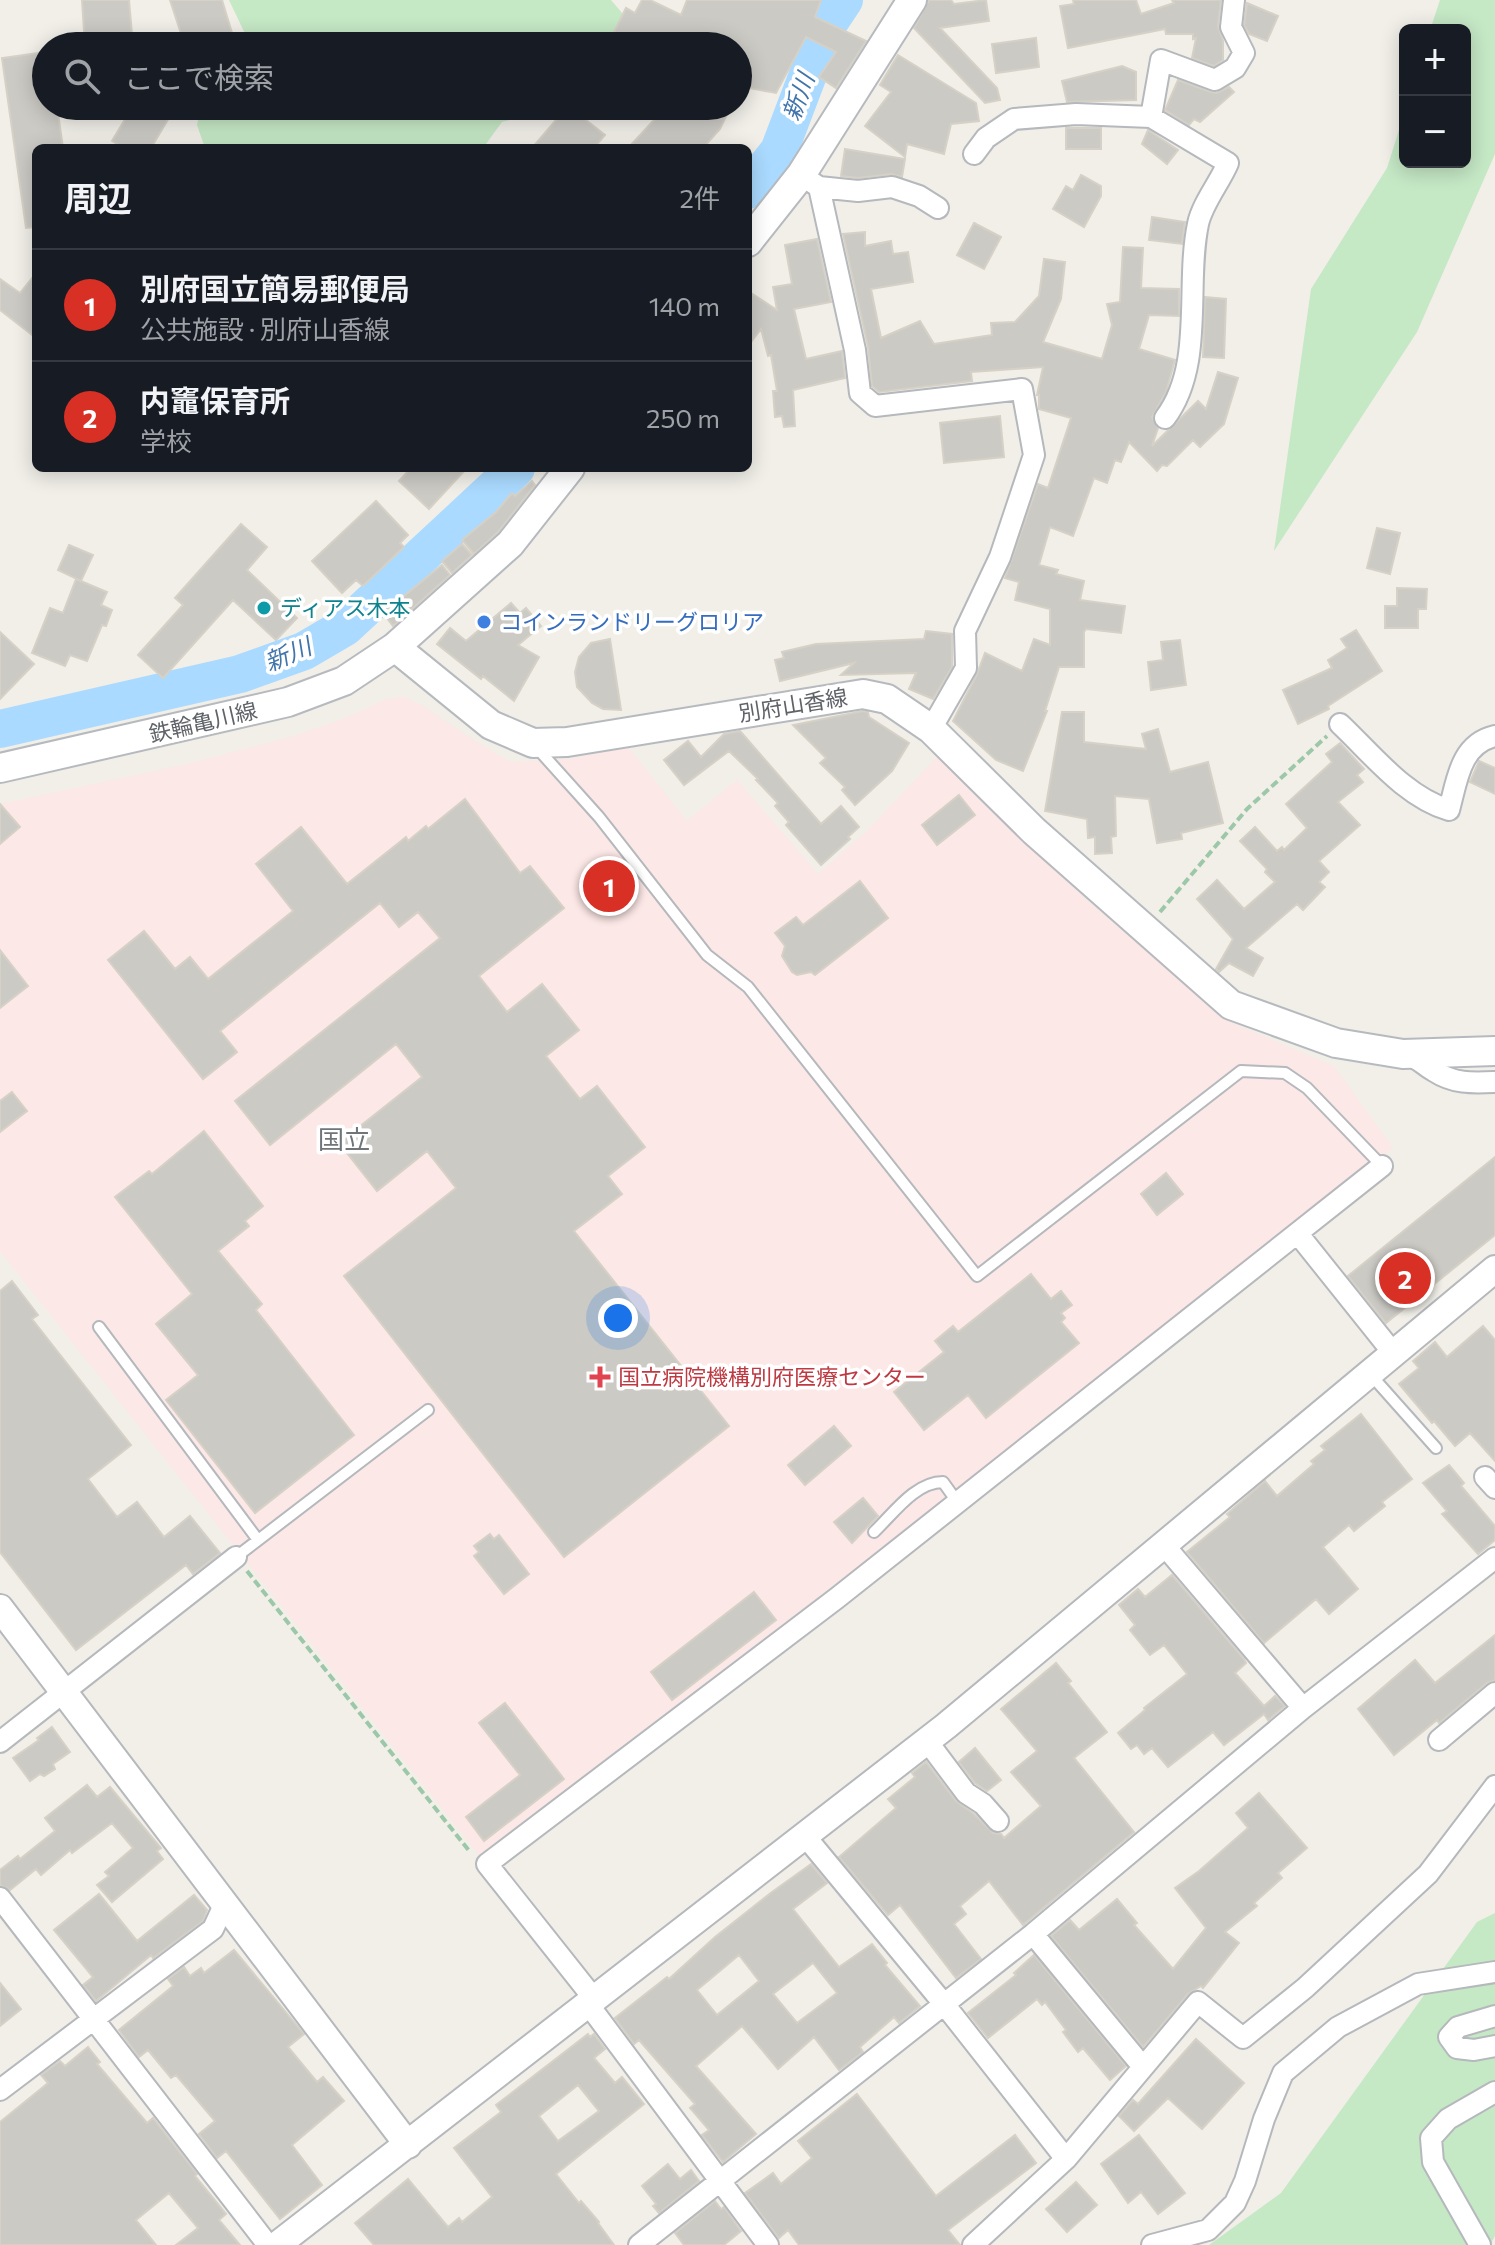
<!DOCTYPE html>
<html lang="ja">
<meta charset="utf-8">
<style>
:root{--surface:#171b24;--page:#242831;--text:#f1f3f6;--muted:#9ea1a6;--line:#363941;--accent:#d93025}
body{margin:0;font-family:Commissioner,"Noto Sans JP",sans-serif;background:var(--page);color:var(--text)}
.controls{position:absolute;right:24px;top:24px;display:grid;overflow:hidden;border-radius:12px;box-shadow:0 4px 20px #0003}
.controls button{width:72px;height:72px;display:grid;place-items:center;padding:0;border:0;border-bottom:2px solid var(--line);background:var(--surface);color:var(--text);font:40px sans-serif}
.you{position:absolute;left:618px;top:1318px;width:28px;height:28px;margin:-20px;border:6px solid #fff;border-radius:50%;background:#1a73e8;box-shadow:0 0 0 12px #1a73e833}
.badge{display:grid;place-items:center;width:52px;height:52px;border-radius:50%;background:var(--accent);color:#fff;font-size:26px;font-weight:700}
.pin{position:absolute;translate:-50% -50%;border:4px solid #fff;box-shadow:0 2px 8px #0006}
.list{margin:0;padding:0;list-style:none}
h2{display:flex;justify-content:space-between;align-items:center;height:104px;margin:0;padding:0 32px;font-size:34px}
h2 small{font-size:26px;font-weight:400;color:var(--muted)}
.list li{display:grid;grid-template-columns:52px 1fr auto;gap:24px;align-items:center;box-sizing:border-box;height:112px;padding:0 32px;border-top:2px solid var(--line)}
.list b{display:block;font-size:30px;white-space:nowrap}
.list p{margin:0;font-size:26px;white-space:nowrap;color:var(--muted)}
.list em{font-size:26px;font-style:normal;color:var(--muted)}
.icon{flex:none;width:44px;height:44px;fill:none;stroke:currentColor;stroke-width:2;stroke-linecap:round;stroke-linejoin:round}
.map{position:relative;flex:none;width:1495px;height:2245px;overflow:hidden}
.search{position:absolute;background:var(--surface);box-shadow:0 4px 20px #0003;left:32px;top:32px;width:720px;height:88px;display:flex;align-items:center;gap:20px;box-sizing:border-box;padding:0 28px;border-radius:44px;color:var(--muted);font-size:30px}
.panel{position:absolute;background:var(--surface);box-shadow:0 4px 20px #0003;left:32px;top:144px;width:720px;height:328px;border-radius:12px}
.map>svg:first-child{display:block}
.medical{fill:#fce8e6}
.green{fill:#c5e8c5}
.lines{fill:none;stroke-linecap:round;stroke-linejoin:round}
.river{stroke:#aadaff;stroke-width:38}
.building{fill:#cccac5;stroke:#d6d1c6;stroke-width:2;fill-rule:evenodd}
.service-casing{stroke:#b5b8bc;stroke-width:14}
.minor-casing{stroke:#b5b8bc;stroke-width:24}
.tertiary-casing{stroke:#b5b8bc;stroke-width:30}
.secondary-casing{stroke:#b6babf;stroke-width:32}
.path{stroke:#9cc7a9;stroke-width:4;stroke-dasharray:8 4;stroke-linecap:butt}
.service{stroke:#fff;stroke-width:10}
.minor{stroke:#fff;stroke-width:20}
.tertiary{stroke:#fff;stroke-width:26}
.secondary{stroke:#fff;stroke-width:28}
.culture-dot{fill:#0f9aa8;stroke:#fff;stroke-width:3}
.shop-dot{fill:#3f7fe0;stroke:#fff;stroke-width:3}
.health-dot{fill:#e0444e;stroke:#fff;stroke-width:3}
.labels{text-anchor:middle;stroke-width:7;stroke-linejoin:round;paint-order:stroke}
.culture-label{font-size:22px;fill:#0d838f;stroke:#fff;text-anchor:start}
.shop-label{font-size:22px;fill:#366cbe;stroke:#fff;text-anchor:start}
.street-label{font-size:22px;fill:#5f6368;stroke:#fff}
.health-label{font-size:22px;fill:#be3a42;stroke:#fff;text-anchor:start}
.water-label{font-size:24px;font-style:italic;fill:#4174aa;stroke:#fff}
.quarter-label{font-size:26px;fill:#70757a;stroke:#fff}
</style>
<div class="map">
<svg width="1495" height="2245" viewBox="0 0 1495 2245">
<rect width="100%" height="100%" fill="#f1efe8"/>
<!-- medical -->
<path class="medical" d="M404,697l17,8 57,38 33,19 58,-3 59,-12 59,74 50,-41 81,94 48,-42 72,-76 151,146 141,120 104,44 59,82 -450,354 -464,353 -479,-604v-447l187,-40 107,-28 54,-19 38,-18z"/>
<!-- green -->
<path class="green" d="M229,0h382l39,46h-405l4,-4z
M1440,0h55v154l-78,178 -143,219 37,-262 76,-121 18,-57v51h60v-132h-35z
M201,106h357l-56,16 -19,26h-278l-8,-23z
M1495,1913v323l-5,9h-281l72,-52 196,-271z"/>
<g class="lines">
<!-- river -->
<path class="river" d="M748,190l31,-39 47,-124 18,-27
M0,729l240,-55 64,-23 41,-24 171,-159"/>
</g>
<!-- building -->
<path class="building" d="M82,0h47l4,46h-48z
M170,0h52l14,46h-51z
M642,0h8l31,15 6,-15h134l-6,17 51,24 -30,47 -17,-11 17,-25 -30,-15 -30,56 -38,-7v-40h-96l-28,-14 12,-24 9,5z
M929,0h22l3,4 32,-4 3,21 -49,7 57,60 3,12 -15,3 -71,-75z
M1073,0h63l5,14 33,-11 -2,-3h49l-3,26 5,15v19l-9,6 -22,-8 4,-20 -3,1v-5h-27l-1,-5 -97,19 -8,-42 14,-2z
M1247,3l31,13 -11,25 -18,-7 -5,-9z
M1036,38l3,29 -43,6 -4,-29z
M46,52v54h11l6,42h-27v79l-10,1 -24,-170z
M898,55l78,48 3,18 -28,3 -7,30 -37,-10 -2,13 -40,-31 26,-34 -11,-7z
M1122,66l14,6v28l-69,2 -5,-21z
M1178,80l33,12 6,1 12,-6 5,5 -34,30 -6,-3 -5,6 -24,-15z
M133,106h43l-25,42h-27l-12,-7z
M568,106l37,29 -11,13h-62z
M667,106h64l-11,23 -17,19h-75z
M1066,128h35v21h-35z
M1148,130l30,20 -11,14 -25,-20z
M845,149l60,10 -3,18 -11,-3 -33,4 -17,-2z
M1081,175l20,11v10l-17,31 -31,-18 13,-23 7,4z
M1152,217l33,5 -3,22 -33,-4z
M974,223l27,14 -17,32 -27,-14z
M865,232v14l26,-5 2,13 15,-2 5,30 -42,7 10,49 39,-17 14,23 58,-9 -1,-12 24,-1 24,-26 5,-37 21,3 -4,37 -18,43 59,17 10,-34 -5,-21 13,-2 3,-55 20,1 -2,40 38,1v27l-30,-1 -10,34 36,11 -9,32 -14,25 6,11 -6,18 46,-45 8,8 12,-37 20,6 -14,46 -24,23 -7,-7 -26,26 -5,-1 -5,6 -28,-29 -8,20 -6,-2 -8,23 -13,-5 -21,58 -23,-9 -11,38 19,5 -2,4 28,7 -4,19 45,6 -4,27 -35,-4 -2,3v35h-25l-14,44h2l-24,60 -27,-11 -43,-39 24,-47 8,-21 37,18 12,-32 16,6v-36l-35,-9 4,-18 -14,-4 33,-94 10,4 23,-70 -32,-9v-14h-2l6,-28 -72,5 1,9 -93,11 -7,-6 -4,-39 -25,-113z
M817,239l14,63 -37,7 12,50 36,-8 3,27 -52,12 2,36 -11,1 -2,-11 -7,1 -2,-26h4l-6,-36 -3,1 -7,-27 -13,17v-55l29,19 -4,-23 19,-3 -7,-39z
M36,273v65l-36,-28v-31l20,14z
M1205,297l21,2 -2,59 -21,-1z
M1000,416l4,41 -60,6 -4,-40z
M411,468h56l-38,41 -30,-28z
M532,481l3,4 -37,47 -24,22 -12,-14 34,-28 16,-19 3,3z
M376,501l32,34 -8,8 4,4 -41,39 -7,-6 -14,13 -30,-32z
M241,524l26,23 -20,23 50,48 -21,22 -43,-40 -70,78 -25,-23 45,-50 -8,-7z
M1377,528l23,5 -10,41 -23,-6z
M462,544l10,11 -20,18 -10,-12z
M69,545l24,10 -12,26 -23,-11z
M442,565l8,10 -57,51 -10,-13z
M76,579l31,13 -6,13 11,5 -6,16 -4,-1 -15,36 -17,-6 -5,11 -33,-13 18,-45 13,5z
M1397,588l30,1 -1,20h-8v19h-33v-22h12z
M511,603l9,10 6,-5 15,18 -23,19 21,12 -25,44 -31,-25 -2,3 -44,-35 13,-16 16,13z
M1356,630l26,41 -54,35 1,3 -31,15 -15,-34 49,-22 -4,-8 19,-12 -6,-9z
M926,631l26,3v33l-19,32 -24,-10 7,-16 -75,2 13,-12 -74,18 -5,-21 9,-2 -2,-6 34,-8 108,-5z
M0,632l34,32 -34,35z
M610,639l11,71 -18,-1 -11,-6 -15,-16 -2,-15 4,-15 12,-14z
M1180,640l6,45 -35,5 -3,-28 15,-2 -2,-18z
M863,711l5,1 1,5 40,26 -17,28 -37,34 -13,-15 3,-3 -25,-24 6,-5 -33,-33z
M1062,712h22v30l62,7 -4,-15 16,-5 12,43 38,-10 15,61 -42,10 1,6 -25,4 -8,-44 -34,-3 1,40 -5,1 1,16 -17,1v-17l-7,1 -1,-19 -42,-8z
M740,731l81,93 20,-18 18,21 -11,10 2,2 -29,26 -35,-40 3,-3 -14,-16 3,-3 -22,-23 2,-1 -29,-28 -45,34 -20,-25 24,-19 13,16 23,-23z
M1340,743l24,26 -7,6 6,7 -25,20 22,23 -41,36 10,11 -10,10 6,5 -22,23 -6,-6 -51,44 17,10 -10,18 -24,-13 -10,9 -3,-3 17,-30 -36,-40 20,-19 27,29 31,-27 -10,-10 2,-3 -27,-28 15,-14 22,24 5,-4 2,3 23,-22 -21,-24 46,-42 -6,-8z
M1479,761l16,7v26l-25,-12z
M959,795l16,20 -38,30 -15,-20z
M465,799l55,74 10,-7 34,42 -85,68 28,36 35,-28 37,46 -33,26 34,43 17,-13 48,61 -37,29 14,18 -48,37 155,195 -165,131 -220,-281 112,-88 -29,-37 -50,40 -38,-48 83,-66 -26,-33 -126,101 -35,-44 205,-163 -22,-26 -19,15 -19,-24 -160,128 17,21 -34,27 -95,-119 36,-29 31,38 15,-12 18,22 85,-68 -37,-47 45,-37 46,57 59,-47 2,4 18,-15 2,3z
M0,804l20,23 -20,17z
M860,881l28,37 -73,57 -4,-3 -14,3 -5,-3 -10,-16 3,-10 -10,-13 21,-16 7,8z
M0,950l28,36 -28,22z
M12,1092l15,19 -27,21v-31z
M204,1131l59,75 -18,15 4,5 -31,25 44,53 -6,6 98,125 -99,78 -89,-113 32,-25 -42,-51 36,-30 -77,-97 34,-26 3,3z
M1495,1157v78l-109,88 -38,-47z
M1166,1173l17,21 -26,21 -16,-21z
M1031,1274l20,25 10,-8 11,14 -11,8 4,5 -4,4 18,21 -93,75 -18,-23 -44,35 -30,-38 50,-40 -9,-11 18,-15 5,6z
M12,1281l26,34 -6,4 99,126 -43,34 29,38 20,-15 27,35 26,-21 30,37 -27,21 -7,-9 -110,85 -76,-98v-261z
M1483,1326l12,14v121l-25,-28 -15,13 -21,-25 -2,2 -33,-39 20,-16 -6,-7 22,-19 12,15z
M1361,1414l51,65 -30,23 3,4 -31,25 -5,-6 -26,22 35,42 -29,25 -13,-15 -52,44 -77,-91 43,-35 -3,-3 38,-33 12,15 37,-32 -3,-3 14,-11 -4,-4z
M834,1426l17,20 -46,39 -17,-20z
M1449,1465l15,18 -3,3 34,40v14l-17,14 -36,-40 5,-3 -24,-28z
M863,1498l15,18 -26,27 -18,-21z
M490,1534l4,5 5,-4 30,39 -25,20 -30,-38 5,-4 -5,-6z
M1172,1575l72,84 2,4 -11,10 29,33 11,-10 10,10 -17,14 -4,-6 -40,31 -11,-13 -45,35 -16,-19 -8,6 -7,-9 -6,4 -13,-16 27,-23 -1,-2 43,-34 -23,-29 -14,10 -20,-25 5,-5 -16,-20 19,-16 7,8z
M754,1592l22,28 -104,80 -21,-28z
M1495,1635v45l-8,3 -48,40 -2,-3 -43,35 -36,-46 57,-49 20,23z
M1056,1663l15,18 -3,2 39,49 -33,26 60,74 -111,93 -34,-44 -29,25 6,8 -12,10 27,35 -25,19 -56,-73 -12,10 -49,-58 57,-49 -8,-9 27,-22 -3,-4 14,-11 30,39 18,13 19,19 8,1 3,4 30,-26 7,-6 -30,-34 26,-21 -36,-42z
M505,1703l59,76 -80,62 -18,-24 54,-42 -41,-52z
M52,1727l18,25 -17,12 2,5 -11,7 -4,-2 -10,7 -17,-23 26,-18 -2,-2z
M975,1748l26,32 -14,11 -12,-8 -16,-21z
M87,1785l10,12 13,-10 51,61 -4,3 6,8 -51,43 -15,-17 12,-9 -4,-4 28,-24 -21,-25 -40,30 -2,-3 -29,25 -5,-6 -26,21 -10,-5v-15l18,-14 2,3 35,-28 -10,-13z
M1259,1793l48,55 -29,25 4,5 -28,25 3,3 -32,26 14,11 -36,45 -2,-2 -13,8 -45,53 -92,-111 19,-16 9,10 38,-31 20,24 -3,2 39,44 33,-41 -31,-40 24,-17 49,-43 -12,-15z
M811,1864l16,19 -34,26 46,58 33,-23 15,19 -2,2 35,41 -21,17 -5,-6 -34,30 3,5 -24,18 -25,-33 -36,32 -36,-43 -46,40 60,68 -33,28 -21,-27 7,-5 -19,-22 5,-4 -56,-64 -5,4 -19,-26 52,-41 2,2 46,-42 57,-45zM739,1955l20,26 -42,34 -20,-25zM813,1963l24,30 -40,30 -24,-29z
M99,1894l38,47 57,-46 13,15 -4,11 -50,37 -2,-3 -55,46 -13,-16 10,-8 -39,-47z
M234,1950l70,84 -16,13 29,35 6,-5 21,24 -52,44 30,40 -42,34 -54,-68 -9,7 -18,-24 16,-13 -39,-46 -5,3 -23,-28 -9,7 -20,-27 54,-44 -5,-7 16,-12 6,9 11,-8 3,5z
M1034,1955l92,111 -16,14 -27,-32 -5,4 -15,-20 3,-2 -21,-28 -3,3 -5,-6 -49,39 -20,-25 48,-38 -2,-2z
M0,1983l21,26 -21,17z
M588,2034l2,3 4,-3 11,15 -11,9 21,25 7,-6 22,27 -88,70 23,29 2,-2 18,21 -1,1 16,22h-240l-19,-22 53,-44 40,48 11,-9 3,4 30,-25 -38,-49 47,-36 -5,-7zM578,2085l21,26 -41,30 -19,-25z
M1196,2039l48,44 -42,46 -34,-31 -34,33 -15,-15 14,-16 5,4z
M88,2047l12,15 -3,2 50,59 6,-5 44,56 -2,2 31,38 -7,6 21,25h-64l22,-17 -29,-35 -33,27 20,25h-156v-123l48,-39 -7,-8 19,-14 5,5z
M857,2094l79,102 79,-61 21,28 -88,67 12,15h-161l-11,-15 -9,8 -34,-45 28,-20 8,11 31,-26 -14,-17z
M1139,2135l46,58 -27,21 -17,-22 -13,11 -27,-39z
M668,2164l12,15 11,-9 8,11 -40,32 -6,-7 3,-2 -14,-18z
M1076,2182l21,23 -30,27 -21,-23z
M715,2201l6,8 3,-2 17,24 -17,14h-40l-9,-12z"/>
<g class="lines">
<!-- service casing -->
<g class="service-casing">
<path id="service" d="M537,748l62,69 108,138 41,32 229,289 264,-205 44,2 22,15 75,78
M99,1327l159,213
M1371,1375l65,73
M874,1532c19,-18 41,-50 69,-50l15,21
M236,1557l192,-147"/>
</g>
<!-- minor casing -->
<g class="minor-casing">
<path id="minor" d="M974,154l12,-16 28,-19 62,-5 75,3
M801,175l18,12 36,163 5,43 15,13 147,-17 12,66 -34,102 -35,74 1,37 -35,61
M819,187l39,4 34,-4 27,9 19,12
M1165,418c40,-53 20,-132 33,-194 4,-20 22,-42 30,-61l-77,-46 10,-57 54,20 20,-12 9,-15 -13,-26 3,-27
M1340,724c32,30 65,73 109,86 8,-29 11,-66 46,-74
M1407,1055c12,3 16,10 27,16 20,13 38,12 61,11
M1298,1234l96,120
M1485,1477l10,11
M1163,1544l140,164
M1439,1740l56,-47
M927,1741l39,52 17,11 15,17
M0,1742l236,-185
M805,1836l139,168 122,155
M0,1898l268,347
M1033,1934l110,133
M595,2000l-108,-136 350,-266 545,-432
M588,2004l180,241
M1495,2016l-37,11 -9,10 8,11 17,2 21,-4
M0,2090l213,-161 12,-26
M639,2245l394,-311 270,-226 192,-150
M973,2245l93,-86 132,-157 45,36 62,-50 123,-114 67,-88
M1152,2245l56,-15 27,-27 10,-22 19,-62 19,-46 55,-46 80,-43 77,-12
M1480,2245l-47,-83 -2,-24 17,-19 47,-27"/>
</g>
<!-- tertiary casing -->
<g class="tertiary-casing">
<path id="tertiary" d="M0,1608l408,537
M277,2245l669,-519 549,-457"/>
</g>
<!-- secondary casing -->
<g class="secondary-casing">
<path id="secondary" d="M748,242l53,-67 111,-175
M570,468l-60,76 -115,103 96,78 42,18 34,-1 296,-48 24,5 44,30 103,102 197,174 105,38 67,11 92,-3
M0,768l288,-66 56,-21 51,-34"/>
</g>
<!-- path -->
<path class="path" d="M1160,912l87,-103 80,-73
M247,1571l223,281"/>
<!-- service -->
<use href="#service" class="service"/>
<!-- minor -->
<use href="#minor" class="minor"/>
<!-- tertiary -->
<use href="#tertiary" class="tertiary"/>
<!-- secondary -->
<use href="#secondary" class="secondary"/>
</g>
<!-- markers -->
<circle class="culture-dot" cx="264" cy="608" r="8"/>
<circle class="shop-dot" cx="484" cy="622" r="8"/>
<path class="health-dot" d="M596 1365h8v8h8v8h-8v8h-8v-8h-8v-8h8z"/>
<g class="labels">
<!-- culture labels -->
<g class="culture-label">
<text x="280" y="616">ディアス木本</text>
</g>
<!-- shop labels -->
<g class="shop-label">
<text x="500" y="630">コインランドリーグロリア</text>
</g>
<!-- street labels -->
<g class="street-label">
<text transform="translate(793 705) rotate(-9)" y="8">別府山香線</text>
<text transform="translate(203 722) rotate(-13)" y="8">鉄輪亀川線</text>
</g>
<!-- health labels -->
<g class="health-label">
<text x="618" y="1385">国立病院機構別府医療センター</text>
</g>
<!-- water labels -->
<g class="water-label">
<text transform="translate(799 97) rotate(-70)" y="8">新川</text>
<text transform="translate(288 655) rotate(-23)" y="8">新川</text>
</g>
<!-- quarter labels -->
<g class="quarter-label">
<text x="344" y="1149">国立</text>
</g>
</g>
</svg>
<div class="controls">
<button>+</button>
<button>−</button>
</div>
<div class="you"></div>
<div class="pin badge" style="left:609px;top:886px">1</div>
<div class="pin badge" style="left:1405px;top:1278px">2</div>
<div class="search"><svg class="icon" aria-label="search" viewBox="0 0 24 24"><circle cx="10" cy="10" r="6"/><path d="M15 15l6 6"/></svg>ここで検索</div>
<section class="panel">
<h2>周辺<small>2件</small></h2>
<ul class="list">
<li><span class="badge">1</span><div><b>別府国立簡易郵便局</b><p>公共施設 · 別府山香線</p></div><em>140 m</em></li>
<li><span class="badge">2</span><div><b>内竈保育所</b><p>学校</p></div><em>250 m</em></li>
</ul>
</section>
</div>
